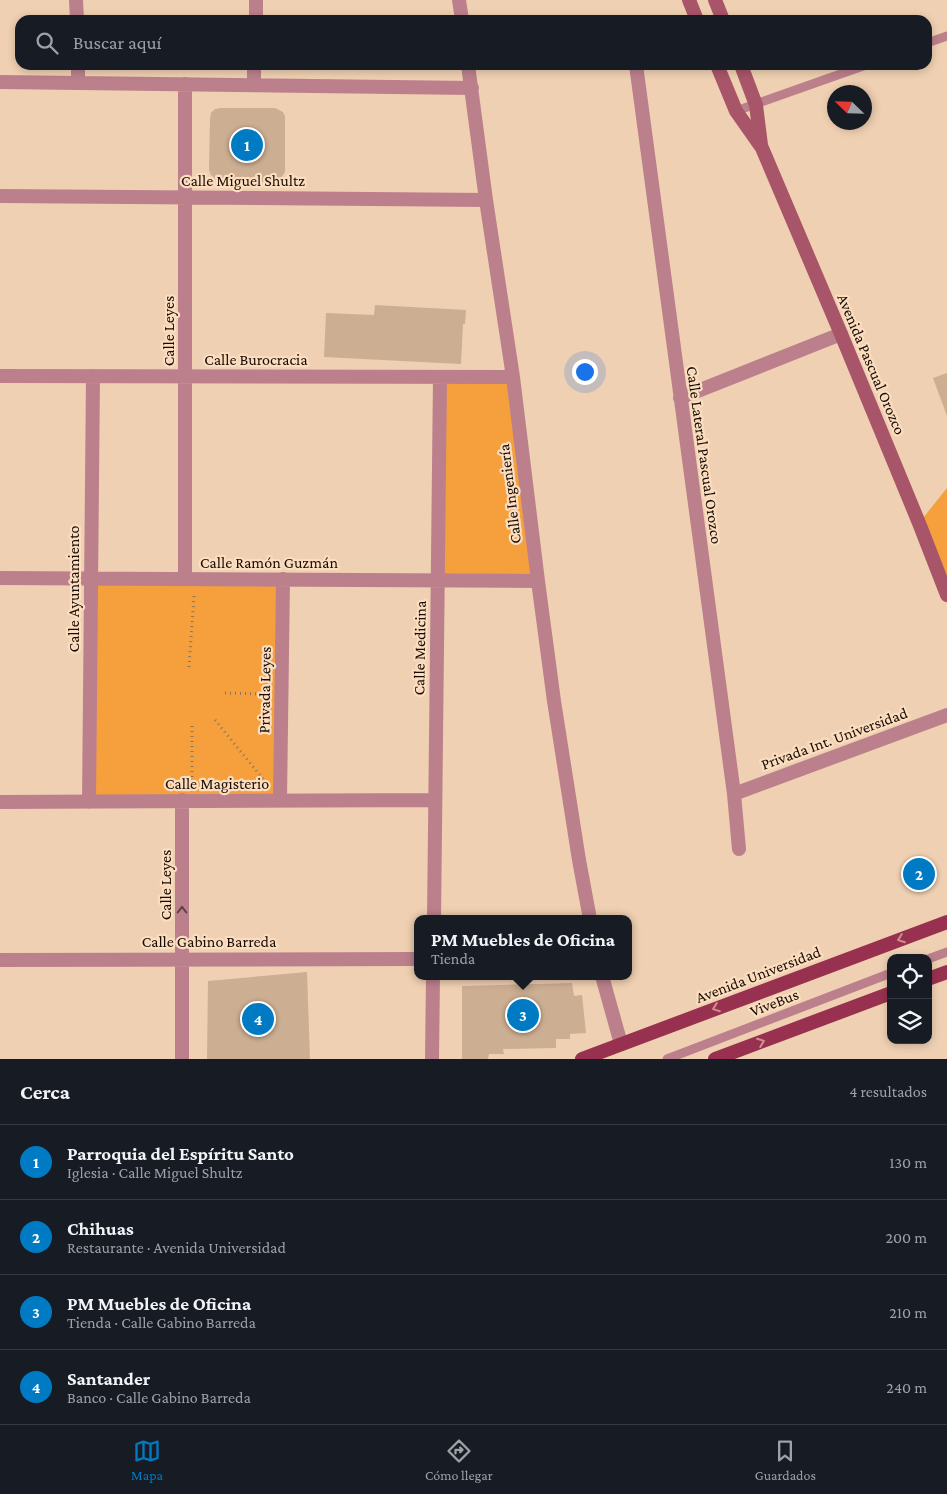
<!DOCTYPE html>
<html lang="es">
<meta charset="utf-8">
<style>
:root{--surface:#171b24;--page:#20242c;--text:#f1f3f6;--muted:#9ea1a6;--line:#363941;--accent:#007ac3}
body{margin:0;font-family:"Crimson Pro",serif;background:var(--page);color:var(--text)}
.controls{position:absolute;right:15px;bottom:15px;display:grid;overflow:hidden;border-radius:10px;box-shadow:0 2px 8px #0003}
.controls button{width:45px;height:45px;display:grid;place-items:center;padding:0;border:0;border-bottom:1px solid var(--line);background:var(--surface);color:var(--text);font:25px sans-serif}
.compass{position:absolute;left:827px;top:85px;width:45px;height:45px;border-radius:50%;background:var(--surface);box-shadow:0 2px 8px #0003;rotate:293deg}
.you{position:absolute;left:584px;top:371px;width:18px;height:18px;margin:-12px;border:4px solid #fff;border-radius:50%;background:#1a73e8;box-shadow:0 0 0 8px #1a73e833}
.badge{display:grid;place-items:center;width:32px;height:32px;border-radius:50%;background:var(--accent);color:#fff;font-size:16px;font-weight:700}
.pin{position:absolute;translate:-50% -50%;border:2px solid #fff;box-shadow:0 1px 5px #0006}
.popup{position:absolute;left:414px;top:915px;width:218px;height:65px;box-sizing:border-box;display:grid;place-content:center;border-radius:10px;background:var(--surface);filter:drop-shadow(0 1px 4px #0005);font-size:16px;white-space:nowrap;color:var(--muted)}
.popup b{font-size:19px;color:var(--text)}
.popup::after{content:'';position:absolute;left:50%;top:100%;margin-left:-10px;border:10px solid transparent;border-top-color:var(--surface)}
.list{margin:0;padding:0;list-style:none}
h2{display:flex;justify-content:space-between;align-items:center;height:65px;margin:0;padding:0 20px;font-size:21px}
h2 small{font-size:16px;font-weight:400;color:var(--muted)}
.list li{display:grid;grid-template-columns:32px 1fr auto;gap:15px;align-items:center;box-sizing:border-box;height:75px;padding:0 20px;border-top:1px solid var(--line)}
.list b{display:block;font-size:19px;white-space:nowrap}
.list p{margin:0;font-size:16px;white-space:nowrap;color:var(--muted)}
.list em{font-size:16px;font-style:normal;color:var(--muted)}
.icon{flex:none;width:28px;height:28px;fill:none;stroke:currentColor;stroke-width:2;stroke-linecap:round;stroke-linejoin:round}
.map{position:relative;flex:none;width:947px;height:1059px;overflow:hidden}
.search{position:absolute;background:var(--surface);box-shadow:0 2px 8px #0003;left:15px;right:15px;top:15px;height:55px;display:flex;align-items:center;gap:12px;box-sizing:border-box;padding:0 18px;border-radius:15px;color:var(--muted);font-size:19px}
.sheet{height:365px;background:var(--surface)}
nav{display:flex;justify-content:space-around;align-items:center;box-sizing:border-box;height:70px;border-top:1px solid var(--line);background:var(--surface);font-size:14px;color:var(--muted)}
nav a{display:grid;justify-items:center;gap:2px}
nav .on{color:var(--accent)}
.map>svg:first-child{display:block}
.green{fill:#f5a03d}
.building{fill:#ccae92}
.lines{fill:none;stroke-linecap:round;stroke-linejoin:round}
.path{stroke:#897460;stroke-width:3;stroke-dasharray:1 4;stroke-linecap:butt}
.service{stroke:#bb808c;stroke-width:9}
.minor{stroke:#bb808c;stroke-width:14}
.secondary{stroke:#a85569;stroke-width:14}
.primary{stroke:#983150;stroke-width:14}
.oneway{stroke:#604041}
.oneway2{stroke:#cf908d}
.labels{text-anchor:middle;stroke-width:4.5;stroke-linejoin:round;paint-order:stroke}
.street-label{font-size:16px;fill:#160c03;stroke:#fcddbf}
</style>
<div class="map">
<svg width="947" height="1059" viewBox="0 0 947 1059">
<rect width="100%" height="100%" fill="#efd0b2"/>
<!-- green -->
<path class="green" d="M440,377h73l25,204h-101z
M947,488v107l-28,-72z
M91,578l192,1 -3,221 -191,2z"/>
<!-- building -->
<path class="building" d="M221,108h54l8,4 2,4v56l-5,8 -4,2 -56,-1 -5,-2 -4,-4 -2,-5 1,-51 1,-6 4,-4z
M375,305l91,5 -1,14h-2l-2,40 -137,-7 2,-44 48,2z
M947,373v43l-14,-38z
M307,972l3,87h-103l1,-78z
M572,983l2,13 8,-1 4,38 -16,1v5h-14v9l-53,1 1,5h-15l-1,5h-26v-73z"/>
<g class="lines">
<!-- path -->
<path class="path" d="M189,667l5,-71
M225,693l39,1
M215,720l49,60
M192,726v59"/>
<!-- service -->
<path class="service" d="M927,43l20,-7
M736,111l130,-46
M928,959l19,-7
M667,1059l224,-86"/>
<!-- minor -->
<path class="minor" d="M76,0l1,20
M459,0l3,20
M256,20v-20
M78,65v17
M468,65l18,135 27,177 25,204 16,120 25,159 11,59
M636,65l98,729 5,55
M0,82l472,6
M254,84v-19
M0,196l486,4
M0,376l513,1
M680,398l161,-64
M0,578l538,3
M185,579v-495
M734,794l213,-79
M280,800l3,-221
M0,802l435,-2
M89,802l4,-426
M434,919l6,-542
M0,960l418,-1
M602,976l19,68
M182,1059v-259
M432,1059l1,-83"/>
<!-- secondary -->
<path class="secondary" d="M689,0l8,20
M715,0l8,20
M717,65l19,46 26,37 79,186 78,189 28,72
M741,65l15,40 5,40"/>
<!-- primary -->
<path class="primary" d="M928,979l19,-7
M582,1059l365,-137
M715,1059l176,-66"/>
</g>
<!-- one-way arrows -->
<defs><path id="oneway-chevron" d="M-2-3.5L2.5 0L-2 3.5" fill="none" stroke-width="1.6" stroke-linecap="round" stroke-linejoin="round" transform="scale(1.25)"/></defs>
<use class="oneway" href="#oneway-chevron" transform="translate(182 910) rotate(-90)"/>
<g class="oneway2">
<use href="#oneway-chevron" transform="translate(901 939) rotate(159)"/>
<use href="#oneway-chevron" transform="translate(716 1008) rotate(159)"/>
<use href="#oneway-chevron" transform="translate(761 1042) rotate(-21)"/>
</g>
<g class="labels">
<!-- street labels -->
<g class="street-label">
<text x="243" y="186">Calle Miguel Shultz</text>
<text transform="translate(168 331) rotate(-90)" y="6">Calle Leyes</text>
<text x="256" y="365">Calle Burocracia</text>
<text transform="translate(872 364) rotate(67)" y="6">Avenida Pascual Orozco</text>
<text transform="translate(705 455) rotate(82)" y="6">Calle Lateral Pascual Orozco</text>
<text transform="translate(509 494) rotate(-97)" y="6">Calle Ingeniería</text>
<text x="269" y="568">Calle Ramón Guzmán</text>
<text transform="translate(73 589) rotate(-90)" y="6">Calle Ayuntamiento</text>
<text transform="translate(419 648) rotate(-89)" y="6">Calle Medicina</text>
<text transform="translate(264 690) rotate(-89)" y="6">Privada Leyes</text>
<text transform="translate(834 738) rotate(-20)" y="6">Privada Int. Universidad</text>
<text x="217" y="789">Calle Magisterio</text>
<text transform="translate(165 885) rotate(-90)" y="6">Calle Leyes</text>
<text x="209" y="947">Calle Gabino Barreda</text>
<text transform="translate(758 974) rotate(-21)" y="6">Avenida Universidad</text>
<text transform="translate(774 1002) rotate(-21)" y="6">ViveBus</text>
</g>
</g>
</svg>
<div class="controls">
<button><svg class="icon" aria-label="locate" viewBox="0 0 24 24"><circle cx="12" cy="12" r="6"/><path d="M12 2v4M12 18v4M2 12h4M18 12h4"/></svg></button>
<button><svg class="icon" aria-label="layers" viewBox="0 0 24 24"><path d="M12 4l9 5-9 5-9-5zM3 14l9 5 9-5"/></svg></button>
</div>
<svg class="compass" viewBox="-18 -18 36 36"><path d="M0-13l5 13h-10z" fill="#e53935"/><path d="M0 13l5-13h-10z" fill="#9ea1a6"/></svg>
<div class="you"></div>
<div class="pin badge" style="left:247px;top:145px">1</div>
<div class="pin badge" style="left:919px;top:874px">2</div>
<div class="pin badge" style="left:523px;top:1015px">3</div>
<div class="popup"><b>PM Muebles de Oficina</b>Tienda</div>
<div class="pin badge" style="left:258px;top:1019px">4</div>
<div class="search"><svg class="icon" aria-label="search" viewBox="0 0 24 24"><circle cx="10" cy="10" r="6"/><path d="M15 15l6 6"/></svg>Buscar aquí</div>
</div>
<section class="sheet">
<h2>Cerca<small>4 resultados</small></h2>
<ul class="list">
<li><span class="badge">1</span><div><b>Parroquia del Espíritu Santo</b><p>Iglesia · Calle Miguel Shultz</p></div><em>130 m</em></li>
<li><span class="badge">2</span><div><b>Chihuas</b><p>Restaurante · Avenida Universidad</p></div><em>200 m</em></li>
<li><span class="badge">3</span><div><b>PM Muebles de Oficina</b><p>Tienda · Calle Gabino Barreda</p></div><em>210 m</em></li>
<li><span class="badge">4</span><div><b>Santander</b><p>Banco · Calle Gabino Barreda</p></div><em>240 m</em></li>
</ul>
</section>
<nav>
<a class="on"><svg class="icon" aria-label="map" viewBox="0 0 24 24"><path d="M3 6l6-2 6 2 6-2v14l-6 2-6-2-6 2zM9 4v14M15 6v14"/></svg>Mapa</a>
<a><svg class="icon" aria-label="directions" viewBox="0 0 24 24"><path d="M12 3l9 9-9 9-9-9zM9 14v-3h6M13 9l2 2-2 2"/></svg>Cómo llegar</a>
<a><svg class="icon" aria-label="saved" viewBox="0 0 24 24"><path d="M7 4h10v16l-5-4-5 4z"/></svg>Guardados</a>
</nav>
